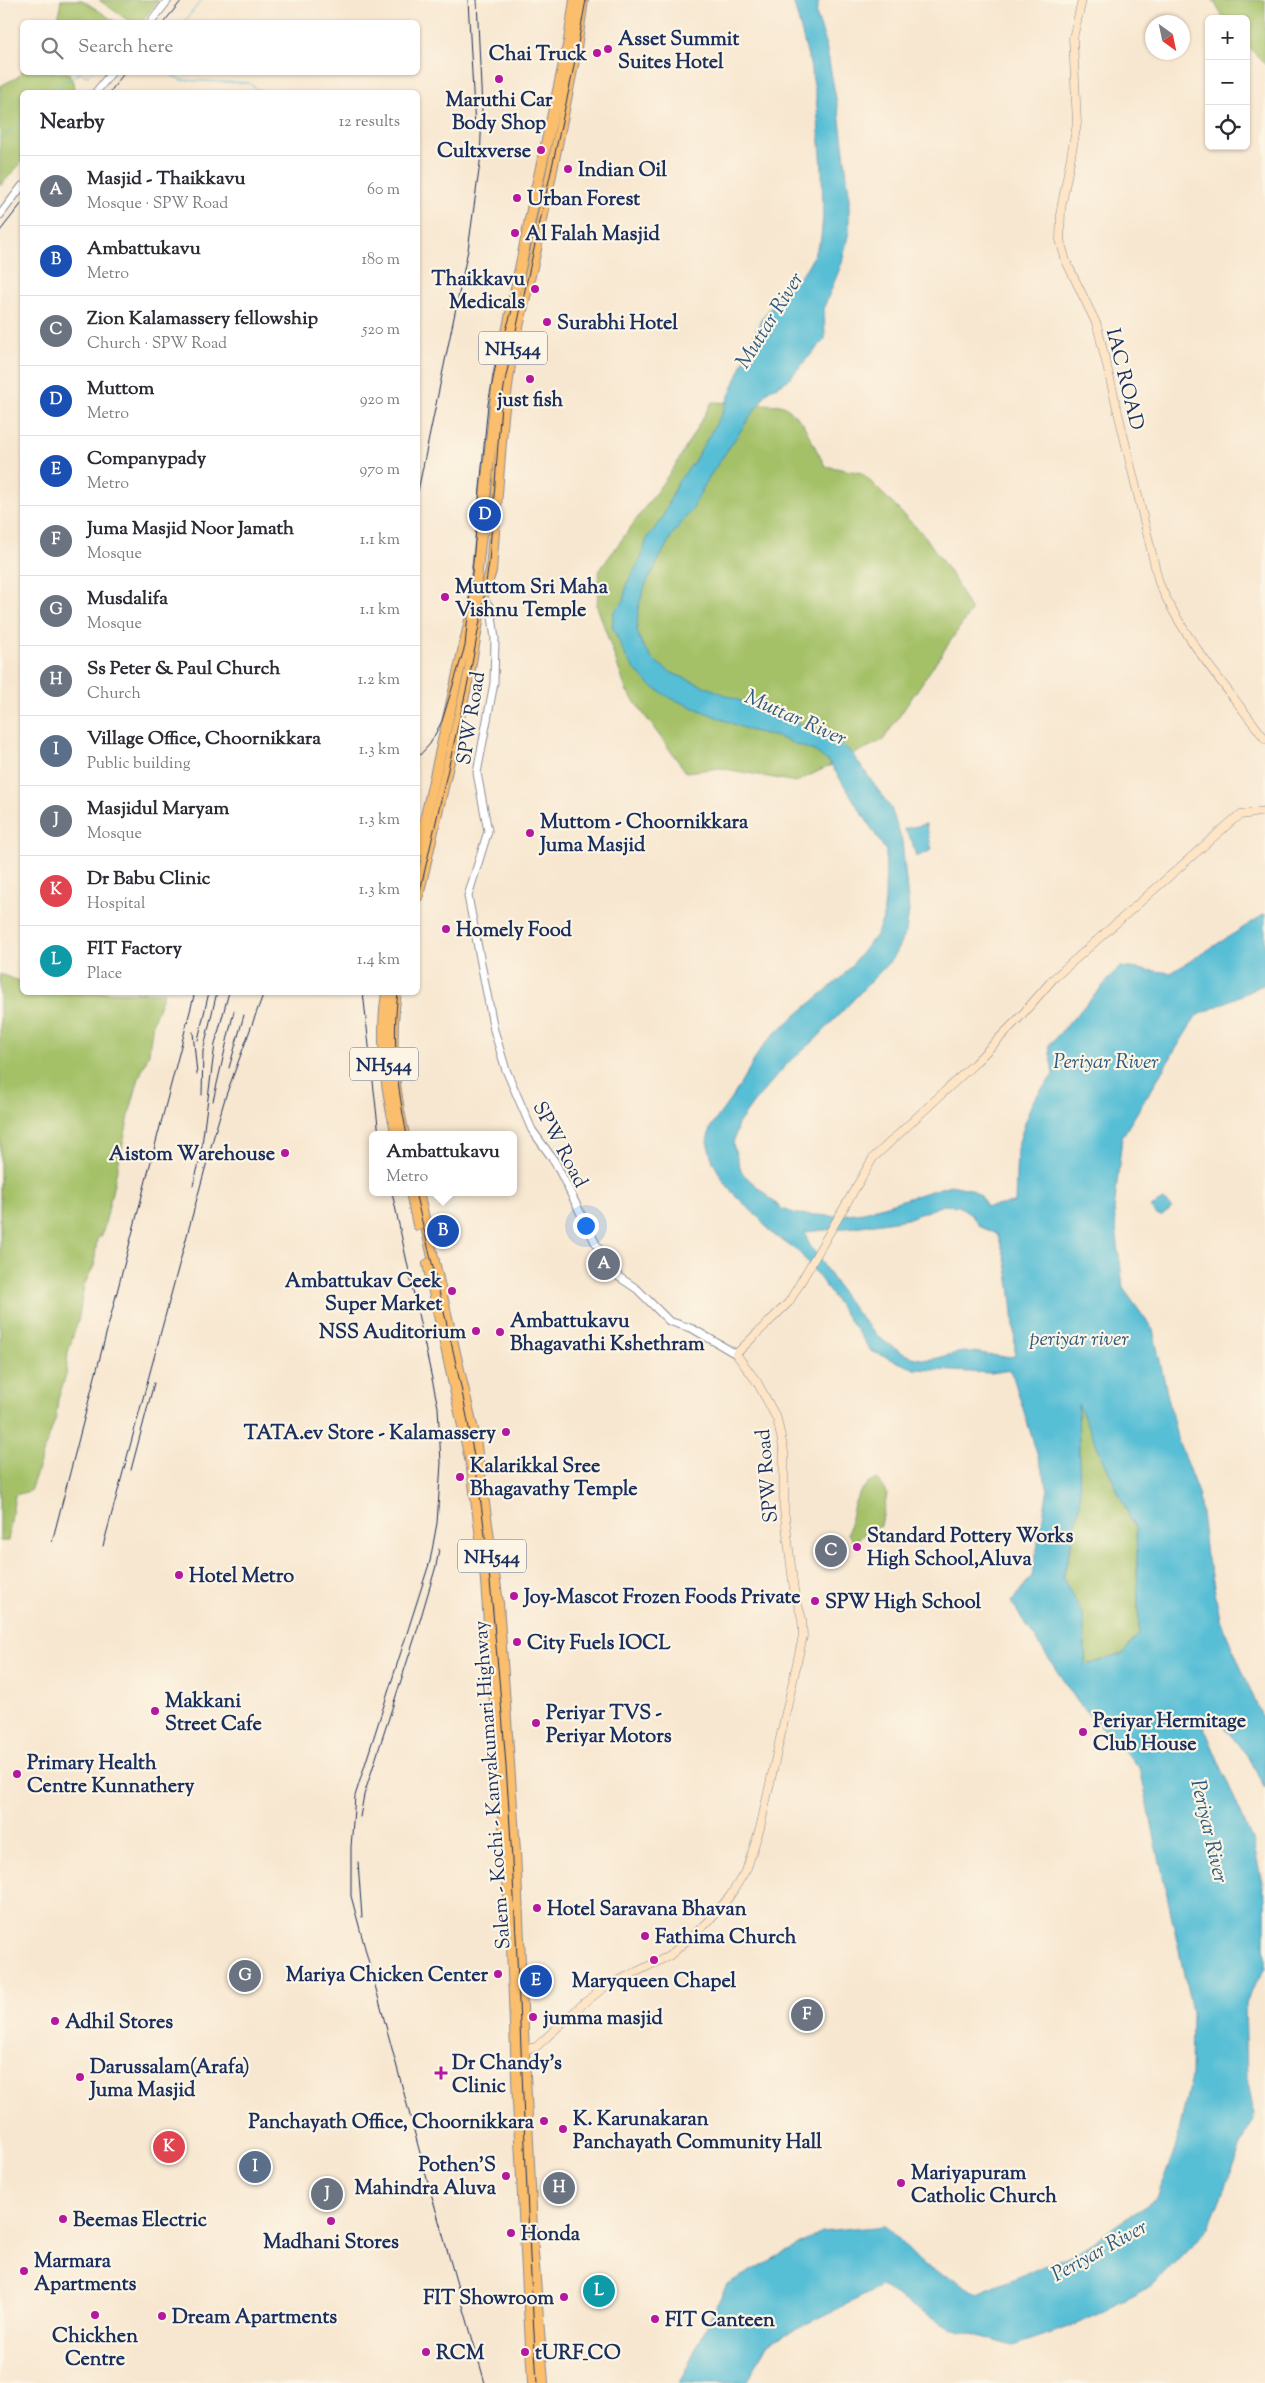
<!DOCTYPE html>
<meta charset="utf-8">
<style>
:root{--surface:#fff;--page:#f2f2f3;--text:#2b2b33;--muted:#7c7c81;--line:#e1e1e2;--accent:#1a73e8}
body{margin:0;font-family:"Sorts Mill Goudy",serif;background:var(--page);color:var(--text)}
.controls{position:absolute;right:15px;top:15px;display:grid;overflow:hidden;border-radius:8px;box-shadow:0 1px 4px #0004}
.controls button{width:45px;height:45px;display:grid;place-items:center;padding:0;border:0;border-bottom:1px solid var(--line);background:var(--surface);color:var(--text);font:25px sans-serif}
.compass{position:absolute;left:1145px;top:15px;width:45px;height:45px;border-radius:50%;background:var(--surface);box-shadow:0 1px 4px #0004;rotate:147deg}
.you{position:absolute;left:585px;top:1225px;width:18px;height:18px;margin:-12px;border:4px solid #fff;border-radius:50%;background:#1a73e8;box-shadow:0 0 0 8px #1a73e833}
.badge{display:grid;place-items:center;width:32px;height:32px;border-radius:50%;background:var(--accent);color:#fff;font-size:16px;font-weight:700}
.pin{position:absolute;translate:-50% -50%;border:2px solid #fff;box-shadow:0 1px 5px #0006}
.popup{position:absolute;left:369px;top:1131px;width:148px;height:65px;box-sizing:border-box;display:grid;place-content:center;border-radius:8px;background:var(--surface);filter:drop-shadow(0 1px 4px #0005);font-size:16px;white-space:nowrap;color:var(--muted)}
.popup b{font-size:19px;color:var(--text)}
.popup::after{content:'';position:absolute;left:50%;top:100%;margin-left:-10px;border:10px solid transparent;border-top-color:var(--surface)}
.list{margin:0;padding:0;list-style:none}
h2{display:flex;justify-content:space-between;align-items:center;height:65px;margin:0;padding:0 20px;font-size:21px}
h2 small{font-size:16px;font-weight:400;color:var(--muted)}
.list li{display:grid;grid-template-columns:32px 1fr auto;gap:15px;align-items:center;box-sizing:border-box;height:70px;padding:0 20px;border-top:1px solid var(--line)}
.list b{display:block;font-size:19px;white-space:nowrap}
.list p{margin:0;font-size:16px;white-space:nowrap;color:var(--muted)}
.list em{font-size:16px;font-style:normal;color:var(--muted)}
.icon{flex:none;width:28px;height:28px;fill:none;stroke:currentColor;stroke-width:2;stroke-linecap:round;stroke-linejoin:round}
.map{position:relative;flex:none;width:1265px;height:2383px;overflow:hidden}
.search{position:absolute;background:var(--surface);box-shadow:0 1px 4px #0004;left:20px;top:20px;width:400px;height:55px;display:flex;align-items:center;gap:12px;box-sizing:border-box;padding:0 18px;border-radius:8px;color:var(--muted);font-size:19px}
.panel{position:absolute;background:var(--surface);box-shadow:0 1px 4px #0004;left:20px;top:90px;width:400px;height:905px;border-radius:8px}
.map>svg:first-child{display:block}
.green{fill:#a4c168;stroke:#607863}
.water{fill:#57bed5;stroke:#39769a;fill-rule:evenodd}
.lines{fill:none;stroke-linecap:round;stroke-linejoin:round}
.stream{stroke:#57bed5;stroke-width:1}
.tertiary-casing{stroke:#8a8b97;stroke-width:9}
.secondary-casing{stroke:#8a8b97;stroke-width:9}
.trunk-casing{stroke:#8a8b97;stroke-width:12}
.tertiary{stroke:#fff;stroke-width:7}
.secondary{stroke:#fde5c5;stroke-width:8}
.trunk{stroke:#fabe6d;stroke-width:10}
.rail{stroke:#1b2f5e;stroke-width:1}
.poi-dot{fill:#b5179e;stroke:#fcf5e5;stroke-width:2}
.labels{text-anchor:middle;stroke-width:4.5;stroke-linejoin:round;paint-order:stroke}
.shield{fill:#fcf5e5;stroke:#5e6a86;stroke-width:1}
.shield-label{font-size:19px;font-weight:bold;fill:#1b2f5e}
.poi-label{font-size:20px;font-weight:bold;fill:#1b2f5e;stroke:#fcf5e5;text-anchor:start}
.street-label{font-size:20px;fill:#1b2f5e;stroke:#fcf5e5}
.water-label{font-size:21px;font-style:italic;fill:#2d5a82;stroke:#fcf5e5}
</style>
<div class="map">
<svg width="1265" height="2383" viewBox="0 0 1265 2383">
<rect width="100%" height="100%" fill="#fcf5e5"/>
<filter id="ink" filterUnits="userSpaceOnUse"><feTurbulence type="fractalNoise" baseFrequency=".02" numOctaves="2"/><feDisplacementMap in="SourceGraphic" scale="10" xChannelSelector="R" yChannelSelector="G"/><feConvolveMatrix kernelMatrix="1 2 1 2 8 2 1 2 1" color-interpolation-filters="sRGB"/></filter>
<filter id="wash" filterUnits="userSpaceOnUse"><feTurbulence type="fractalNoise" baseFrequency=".0096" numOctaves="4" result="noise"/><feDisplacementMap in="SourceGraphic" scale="20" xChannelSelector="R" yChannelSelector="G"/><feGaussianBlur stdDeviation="1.12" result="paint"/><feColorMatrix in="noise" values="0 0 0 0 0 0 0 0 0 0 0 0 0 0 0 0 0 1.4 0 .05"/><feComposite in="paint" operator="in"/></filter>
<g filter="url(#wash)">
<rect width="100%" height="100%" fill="#f8e7d0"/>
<!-- green -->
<path class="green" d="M61,0h21l34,22h-58z
M99,0h59l-15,21h-14z
M1213,0h52v64l-19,-20v-25h-22z
M22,71l47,2 5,12 -1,7h-51v70l-22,24v-100l18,-9z
M712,402l72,3 18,17 23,44 37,7 63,63 28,41 18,34 -88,129 -87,42 -76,-14 -34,4 -60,-82 -29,-84 2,-35 76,-105z
M0,974l22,8v10l142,1 -11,28 -4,32 -10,25 -8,29 -25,112 -4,16 -5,4 -3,27 -10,19 -5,32 -11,35 -2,23 -8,24 -2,18 -26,74 -15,4 -7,46h-8z
M1078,1403l58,128 3,102 -16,21 -37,11 -3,-50 -20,-36 17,-75z
M877,1479l10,15 -6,32 -28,15 -5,-7c5,-22 4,-45 29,-55z"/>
<!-- water -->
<path class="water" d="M793,0h26l-3,14 9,26 15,80 9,73v38l-7,32 -18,44 1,32 -37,41 -20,11 -59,86 -16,31 -21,27 -27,51 -7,23 -1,22 5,13 10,15 20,14 86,35 21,5 25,14 30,12 16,12 41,57 11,33 7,70 -3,21 -13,26 -79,83 -27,23 -33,38 -16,22 -5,20 9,29 40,36 15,5 35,2 32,-4 86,-27 21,4 10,7 6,11 28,-4 2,-55 15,-46 21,-27 -4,-30 71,-78 51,6 94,-59v70l-69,32 -74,121 -8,74 9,77 30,42 24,108 22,58 7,60 5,14 9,49 45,105v65l-15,-30 -34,-42 -12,10 49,115 12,54v71l-20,36 2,75 7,36 -45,113 -56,58 -72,38 -68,23 -62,-18 -70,-41 -114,57 -20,39h-68l48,-99 95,-52 63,-6 39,40 27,11 26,17 99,-41 81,-55 19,-52 15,-69 1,-65 -52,-244 -61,-64 -68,-102 21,-26 16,-87 -37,-119 -20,3 -76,-4 -44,-18 -52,-74 -19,-24 -30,-21 -8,-11 -29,-28 -10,-13 -10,-18 -6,-20 3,-14 27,-38 23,-40 15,-17 68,-57 33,-41 7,-16 2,-19 1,-49 -56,-88 -14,-11 -39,-15 -29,-7 -78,-32 -19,-12 -15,-15 -10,-14 -14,-31 2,-15 10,-10 2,-16 16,-29 5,-19 14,-16 16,-38 16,-20 28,-48 40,-95 19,-24 16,-14 14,-19 11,-24 2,-25 -1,-47 -6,-71 -6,-32zM943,1205l16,1 12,8 8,12 18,8c13,28 18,89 18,122 -18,3 -32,-5 -49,-4 -16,0 -30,10 -45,7 -51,-9 -84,-77 -112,-115l-4,-12 50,-5 52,-8zM1078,1404l58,127 3,102 -16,21 -37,11 -3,-50 -20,-37 17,-74z
M926,824l6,26 -16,7 -4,-16 -8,-12z
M1163,1200l9,8 -10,8 -7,-1 -4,-8z"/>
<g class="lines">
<!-- stream -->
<path class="stream" d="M184,22l18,-22
M166,72l15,8 68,3 12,9
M50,92l6,-6 24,-13 7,3 5,-4
M0,138l22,-14"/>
</g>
</g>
<g filter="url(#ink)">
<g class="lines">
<!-- tertiary casing -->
<g class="tertiary-casing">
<path id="tertiary" d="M151,22l17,-22
M96,92l16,-20
M0,215l22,-29
M482,598l9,10 4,31 -1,44 -17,90 11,58 -20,65 26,134 12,40 26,60 23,32 42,84 22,31 18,12 32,32 24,8 43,25"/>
</g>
<!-- secondary casing -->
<g class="secondary-casing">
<path id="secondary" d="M1082,0l-9,38 4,86 -16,85 -1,31 6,21 31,64 62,258c25,57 69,106 106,156
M523,2050l13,-3 48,-44 21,-16 64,-31 38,-33 23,-27 17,-28 13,-40 43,-192 -1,-17 -8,-29 -10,-81v-57l-3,-15 -4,-18 -20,-37 -21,-28 53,-52 84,-144 101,-94 46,-47 33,-38 180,-159 8,-5 24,-4"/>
</g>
<!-- trunk casing -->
<g class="trunk-casing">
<path id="trunk" d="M418,852l55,-245 25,-230 38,-187 33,-149 6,-41
M418,896l51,-222 13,-76 9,-27 12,-155 8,-59 24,-103 40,-199 8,-55
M387,992c-7,49 -2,96 10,143
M396,992c-7,48 -3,96 8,143
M411,1192l7,33
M418,1192l57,247 23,164 17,248 18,402 10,130
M428,1264l44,204 13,100 26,353 7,181 15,281"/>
</g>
<!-- tertiary -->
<use href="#tertiary" class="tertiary"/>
<!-- secondary -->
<use href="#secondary" class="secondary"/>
<!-- trunk -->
<use href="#trunk" class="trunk"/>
<!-- rail -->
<path class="rail" d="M468,0l7,128
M164,22l18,-22
M110,92l15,-20
M0,231l22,-28
M418,491l50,-241 12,-87 2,-54 -5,-109
M418,757l12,-13 12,-23 23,-75 23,-242 8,-40 16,-54
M418,900l53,-231 11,-59 7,-48 12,-157 5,-29 66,-300 14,-76
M363,992l16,143
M398,992c-6,49 -1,95 9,143
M193,1032l4,42
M198,1040l11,-48
M229,1068l15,-53
M202,1095l1,-44 14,-59
M213,1101l21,-90
M193,1185l7,-25 15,-116 14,-52
M392,1192l46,215 3,56 -4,60 -7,38 -75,235 -4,51v49l76,283 58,204
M415,1192c20,87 44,172 58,259 13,75 19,152 26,228 21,234 23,469 38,704
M131,1470l23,-87
M52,1542l143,-550
M103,1546l112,-414 11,-37 38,-103
M360,1817l4,-22 52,-161 20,-68 3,-17
M358,1862l4,55"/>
</g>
</g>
<!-- markers -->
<g class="poi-dot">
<circle cx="608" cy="49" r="5"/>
<circle cx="597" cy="53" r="5"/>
<circle cx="499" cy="79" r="5"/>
<circle cx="541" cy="150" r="5"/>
<circle cx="568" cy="169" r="5"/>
<circle cx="517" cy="198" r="5"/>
<circle cx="515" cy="233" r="5"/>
<circle cx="535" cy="289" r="5"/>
<circle cx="547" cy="322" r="5"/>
<circle cx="530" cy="379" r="5"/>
<circle cx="445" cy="597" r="5"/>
<circle cx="530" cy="833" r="5"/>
<circle cx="446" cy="929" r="5"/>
<circle cx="285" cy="1153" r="5"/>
<circle cx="452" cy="1291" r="5"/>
<circle cx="476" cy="1331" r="5"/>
<circle cx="500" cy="1332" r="5"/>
<circle cx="506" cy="1432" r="5"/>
<circle cx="460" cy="1477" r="5"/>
<circle cx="857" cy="1547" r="5"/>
<circle cx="179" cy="1575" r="5"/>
<circle cx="514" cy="1596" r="5"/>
<circle cx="815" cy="1601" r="5"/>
<circle cx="517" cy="1642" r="5"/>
<circle cx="155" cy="1711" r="5"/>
<circle cx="536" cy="1723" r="5"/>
<circle cx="1083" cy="1732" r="5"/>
<circle cx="17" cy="1774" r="5"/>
<circle cx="537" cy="1908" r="5"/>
<circle cx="645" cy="1936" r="5"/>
<circle cx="654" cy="1960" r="5"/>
<circle cx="498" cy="1974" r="5"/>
<circle cx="533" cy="2017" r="5"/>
<circle cx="55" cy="2021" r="5"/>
<path d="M438.5 2065.5h5v5h5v5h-5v5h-5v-5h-5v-5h5z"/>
<circle cx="80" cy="2077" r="5"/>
<circle cx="544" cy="2121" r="5"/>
<circle cx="563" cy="2129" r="5"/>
<circle cx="506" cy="2176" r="5"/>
<circle cx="901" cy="2183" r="5"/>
<circle cx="63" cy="2219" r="5"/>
<circle cx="331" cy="2221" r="5"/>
<circle cx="511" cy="2233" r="5"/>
<circle cx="24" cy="2271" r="5"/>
<circle cx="564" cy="2297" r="5"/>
<circle cx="95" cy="2315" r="5"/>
<circle cx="162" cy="2316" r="5"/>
<circle cx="655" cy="2319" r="5"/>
<circle cx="426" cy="2352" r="5"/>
<circle cx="525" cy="2352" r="5"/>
</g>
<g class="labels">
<!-- shield labels -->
<g class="shield">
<rect x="479" y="331.5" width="68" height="33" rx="4"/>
<rect x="350" y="1047.5" width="68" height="33" rx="4"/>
<rect x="458" y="1539.5" width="68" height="33" rx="4"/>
</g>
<g class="shield-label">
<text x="513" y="355">NH544</text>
<text x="384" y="1071">NH544</text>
<text x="492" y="1563">NH544</text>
</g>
<!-- poi labels -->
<g class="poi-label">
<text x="618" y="45">Asset Summit<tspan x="618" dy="23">Suites Hotel</tspan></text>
<text x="587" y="60" text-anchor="end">Chai Truck</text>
<text x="499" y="106" text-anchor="middle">Maruthi Car<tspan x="499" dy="23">Body Shop</tspan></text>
<text x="531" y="157" text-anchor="end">Cultxverse</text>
<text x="578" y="176">Indian Oil</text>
<text x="527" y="205">Urban Forest</text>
<text x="525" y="240">Al Falah Masjid</text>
<text x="525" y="285" text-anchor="end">Thaikkavu<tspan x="525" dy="23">Medicals</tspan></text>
<text x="557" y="329">Surabhi Hotel</text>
<text x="530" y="406" text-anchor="middle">just fish</text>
<text x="455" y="593">Muttom Sri Maha<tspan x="455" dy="23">Vishnu Temple</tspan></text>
<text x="540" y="828">Muttom - Choornikkara<tspan x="540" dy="23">Juma Masjid</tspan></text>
<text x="456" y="936">Homely Food</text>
<text x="275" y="1160" text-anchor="end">Aistom Warehouse</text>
<text x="442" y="1287" text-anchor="end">Ambattukav Ceek<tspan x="442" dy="23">Super Market</tspan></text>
<text x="510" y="1327">Ambattukavu<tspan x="510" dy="23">Bhagavathi Kshethram</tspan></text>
<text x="466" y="1338" text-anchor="end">NSS Auditorium</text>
<text x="496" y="1439" text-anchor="end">TATA.ev Store - Kalamassery</text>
<text x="470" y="1472">Kalarikkal Sree<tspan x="470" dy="23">Bhagavathy Temple</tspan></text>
<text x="867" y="1542">Standard Pottery Works<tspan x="867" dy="23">High School,Aluva</tspan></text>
<text x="189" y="1582">Hotel Metro</text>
<text x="524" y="1603">Joy-Mascot Frozen Foods Private</text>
<text x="825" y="1608">SPW High School</text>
<text x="527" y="1649">City Fuels IOCL</text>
<text x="165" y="1707">Makkani<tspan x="165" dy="23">Street Cafe</tspan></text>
<text x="546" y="1719">Periyar TVS -<tspan x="546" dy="23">Periyar Motors</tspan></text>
<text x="1093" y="1727">Periyar Hermitage<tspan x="1093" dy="23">Club House</tspan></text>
<text x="27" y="1769">Primary Health<tspan x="27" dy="23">Centre Kunnathery</tspan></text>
<text x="547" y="1915">Hotel Saravana Bhavan</text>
<text x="655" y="1943">Fathima Church</text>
<text x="488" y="1981" text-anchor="end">Mariya Chicken Center</text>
<text x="654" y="1987" text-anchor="middle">Maryqueen Chapel</text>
<text x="543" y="2024">jumma masjid</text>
<text x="65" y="2028">Adhil Stores</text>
<text x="452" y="2069">Dr Chandy's<tspan x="452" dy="23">Clinic</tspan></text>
<text x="90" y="2073">Darussalam(Arafa)<tspan x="90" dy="23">Juma Masjid</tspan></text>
<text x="573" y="2125">K. Karunakaran<tspan x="573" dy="23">Panchayath Community Hall</tspan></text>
<text x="534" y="2128" text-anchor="end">Panchayath Office, Choornikkara</text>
<text x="496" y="2171" text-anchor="end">Pothen'S<tspan x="496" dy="23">Mahindra Aluva</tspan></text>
<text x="911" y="2179">Mariyapuram<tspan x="911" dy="23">Catholic Church</tspan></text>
<text x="73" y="2226">Beemas Electric</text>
<text x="521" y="2240">Honda</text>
<text x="331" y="2248" text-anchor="middle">Madhani Stores</text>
<text x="34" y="2267">Marmara<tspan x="34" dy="23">Apartments</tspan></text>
<text x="554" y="2304" text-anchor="end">FIT Showroom</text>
<text x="172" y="2323">Dream Apartments</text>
<text x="665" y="2326">FIT Canteen</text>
<text x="95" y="2342" text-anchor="middle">Chickhen<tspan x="95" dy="23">Centre</tspan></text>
<text x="436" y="2359">RCM</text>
<text x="535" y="2359">tURF_CO</text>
</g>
<!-- street labels -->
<g class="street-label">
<text transform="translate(1126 379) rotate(76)" y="7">IAC ROAD</text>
<text transform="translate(470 718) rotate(-81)" y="7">SPW Road</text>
<text transform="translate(561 1144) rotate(62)" y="7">SPW Road</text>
<text transform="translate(766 1476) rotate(-95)" y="7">SPW Road</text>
<text transform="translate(491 1785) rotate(-94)" y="7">Salem - Kochi - Kanyakumari Highway</text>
</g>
<!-- water labels -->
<g class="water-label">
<text transform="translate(769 320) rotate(-58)" y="7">Muttar River</text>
<text transform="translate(796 717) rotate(24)" y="7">Muttar River</text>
<text x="1106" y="1068">Periyar River</text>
<text x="1079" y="1345">periyar river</text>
<text transform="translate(1210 1831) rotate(77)" y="7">Periyar River</text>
<text transform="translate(1099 2250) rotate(-29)" y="7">Periyar River</text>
</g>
</g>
</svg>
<div class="controls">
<button>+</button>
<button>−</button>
<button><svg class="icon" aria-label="locate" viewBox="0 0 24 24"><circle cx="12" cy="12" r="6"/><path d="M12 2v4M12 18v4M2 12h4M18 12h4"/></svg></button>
</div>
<svg class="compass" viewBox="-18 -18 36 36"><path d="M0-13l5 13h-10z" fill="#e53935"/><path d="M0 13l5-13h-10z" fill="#7c7c81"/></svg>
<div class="you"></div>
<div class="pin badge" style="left:604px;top:1264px;background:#6b7280">A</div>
<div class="pin badge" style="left:443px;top:1231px;background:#1a4fb4">B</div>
<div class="popup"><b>Ambattukavu</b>Metro</div>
<div class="pin badge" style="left:831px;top:1551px;background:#6b7280">C</div>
<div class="pin badge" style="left:485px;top:515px;background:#1a4fb4">D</div>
<div class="pin badge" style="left:536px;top:1981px;background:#1a4fb4">E</div>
<div class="pin badge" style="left:807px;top:2015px;background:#6b7280">F</div>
<div class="pin badge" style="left:245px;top:1976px;background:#6b7280">G</div>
<div class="pin badge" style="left:559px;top:2188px;background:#6b7280">H</div>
<div class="pin badge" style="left:255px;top:2167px;background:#5c6f8a">I</div>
<div class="pin badge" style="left:327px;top:2194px;background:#6b7280">J</div>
<div class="pin badge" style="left:169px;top:2147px;background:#e0444e">K</div>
<div class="pin badge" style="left:599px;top:2291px;background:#0f9aa8">L</div>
<div class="search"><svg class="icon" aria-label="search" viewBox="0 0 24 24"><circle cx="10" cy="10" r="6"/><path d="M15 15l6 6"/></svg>Search here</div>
<section class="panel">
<h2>Nearby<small>12 results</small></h2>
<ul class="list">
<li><span class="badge" style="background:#6b7280">A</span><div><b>Masjid - Thaikkavu</b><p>Mosque · SPW Road</p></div><em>60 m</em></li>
<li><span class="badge" style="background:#1a4fb4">B</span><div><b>Ambattukavu</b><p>Metro</p></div><em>180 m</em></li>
<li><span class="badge" style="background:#6b7280">C</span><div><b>Zion Kalamassery fellowship</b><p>Church · SPW Road</p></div><em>520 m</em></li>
<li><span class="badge" style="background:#1a4fb4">D</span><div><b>Muttom</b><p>Metro</p></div><em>920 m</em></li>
<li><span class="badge" style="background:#1a4fb4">E</span><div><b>Companypady</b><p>Metro</p></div><em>970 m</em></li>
<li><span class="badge" style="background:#6b7280">F</span><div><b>Juma Masjid Noor Jamath</b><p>Mosque</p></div><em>1.1 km</em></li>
<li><span class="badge" style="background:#6b7280">G</span><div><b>Musdalifa</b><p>Mosque</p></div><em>1.1 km</em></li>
<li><span class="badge" style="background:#6b7280">H</span><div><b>Ss Peter &amp; Paul Church</b><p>Church</p></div><em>1.2 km</em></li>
<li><span class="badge" style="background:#5c6f8a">I</span><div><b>Village Office, Choornikkara</b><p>Public building</p></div><em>1.3 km</em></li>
<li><span class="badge" style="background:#6b7280">J</span><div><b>Masjidul Maryam</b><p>Mosque</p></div><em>1.3 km</em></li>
<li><span class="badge" style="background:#e0444e">K</span><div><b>Dr Babu Clinic</b><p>Hospital</p></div><em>1.3 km</em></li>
<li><span class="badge" style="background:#0f9aa8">L</span><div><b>FIT Factory</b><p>Place</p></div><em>1.4 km</em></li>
</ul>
</section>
</div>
